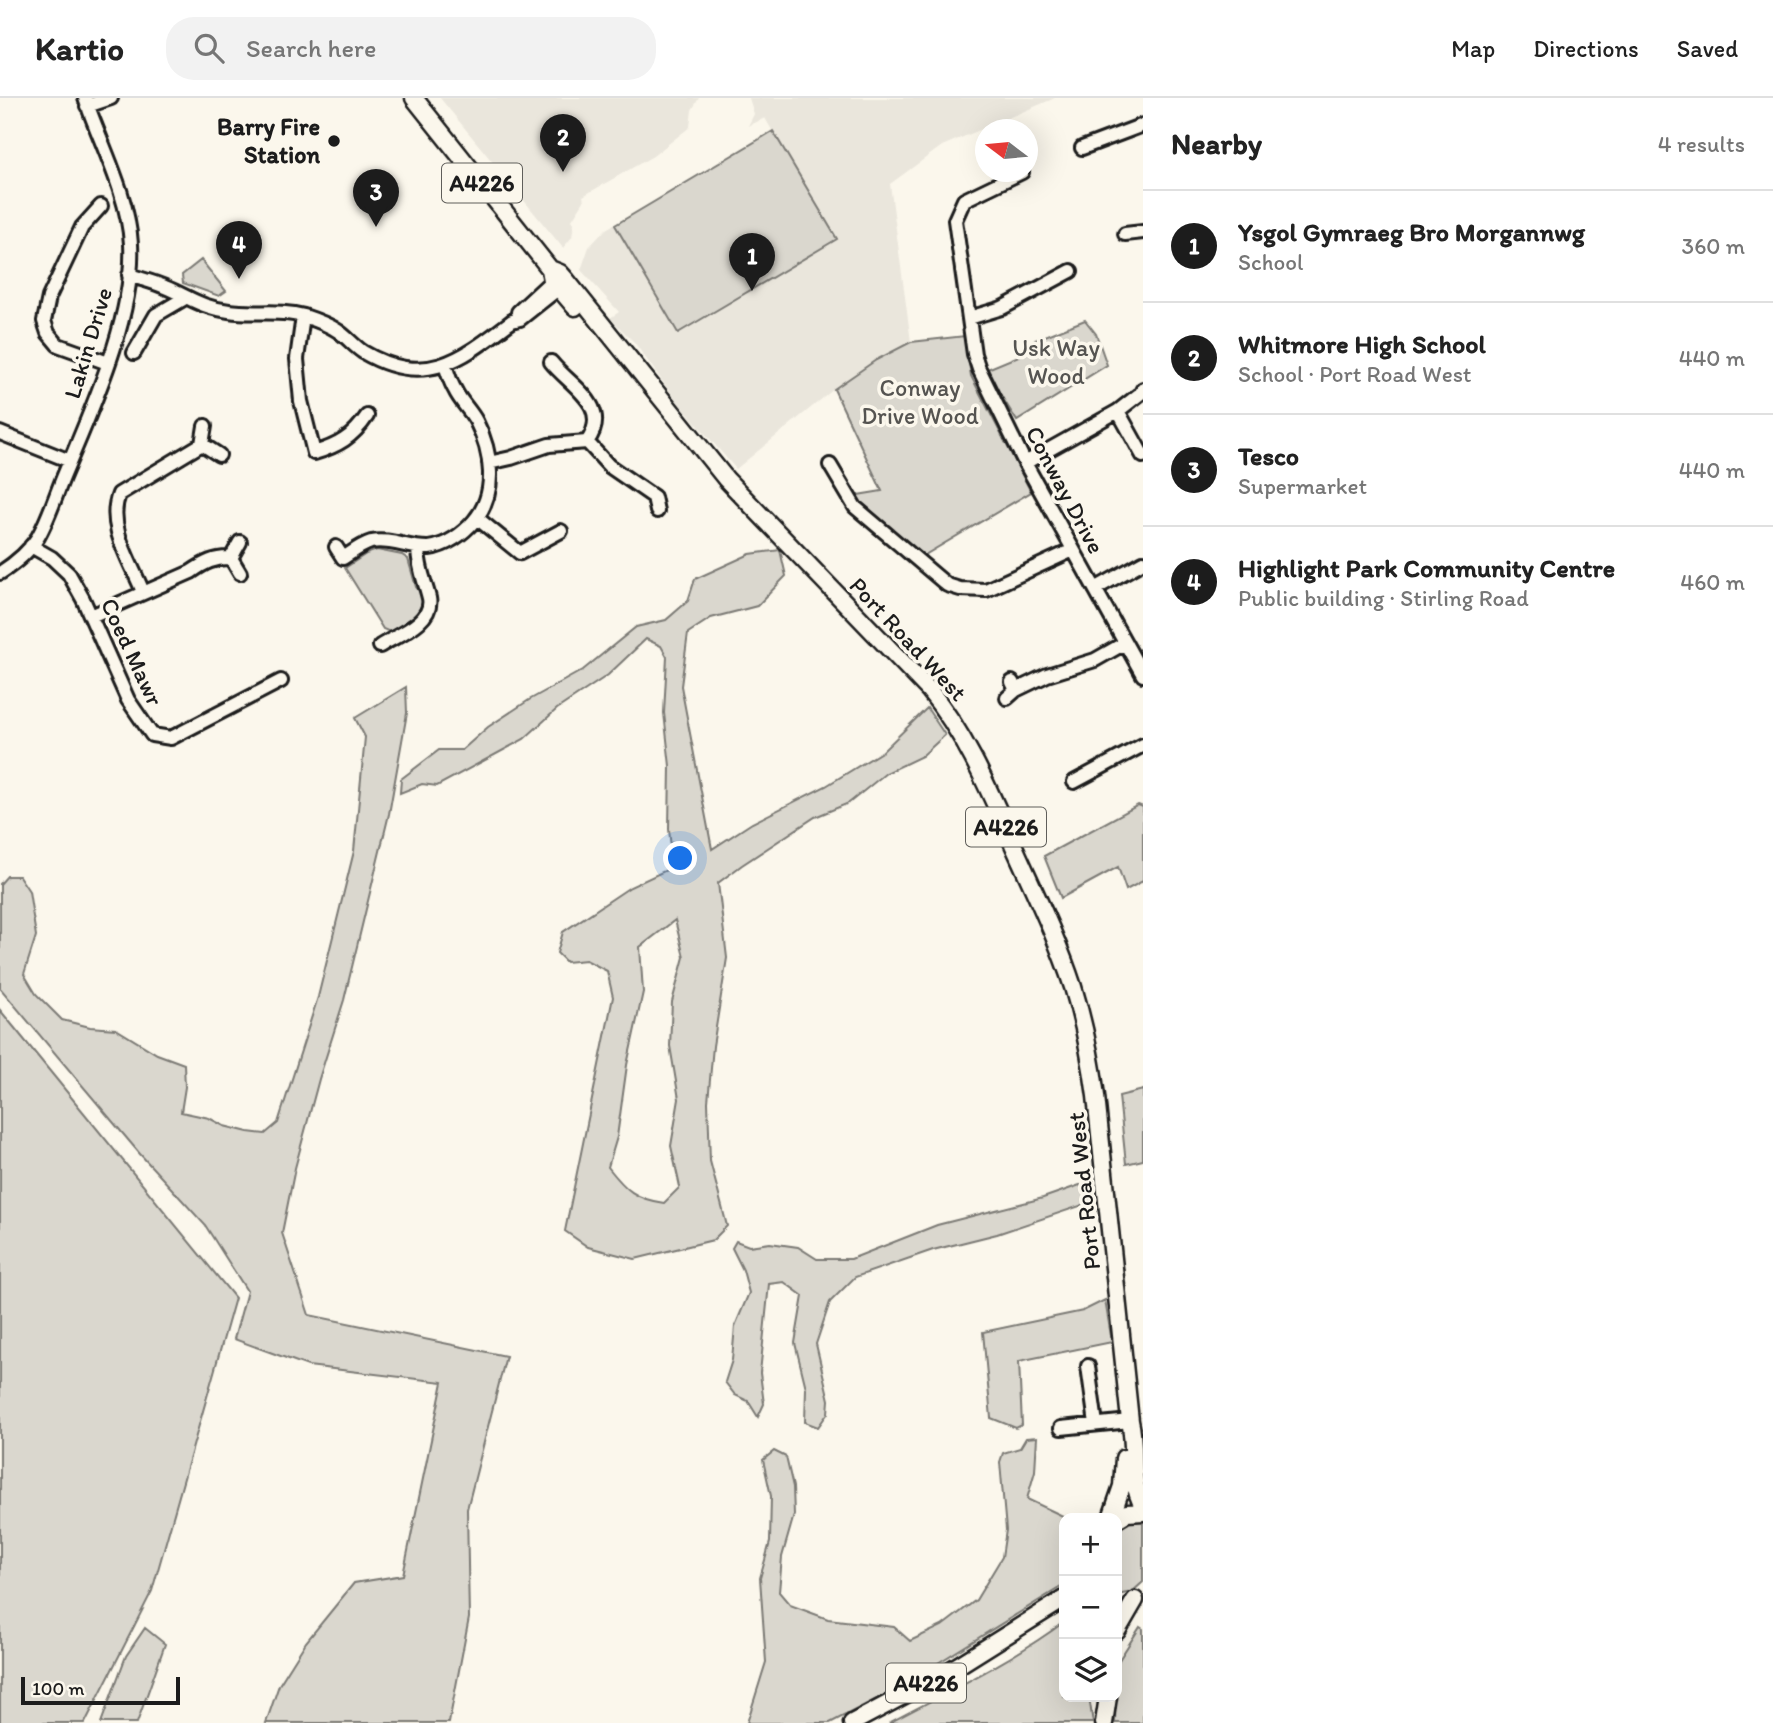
<!DOCTYPE html>
<meta charset="utf-8">
<style>
:root{--surface:#fff;--page:#f2f2f2;--text:#222;--muted:#767676;--line:#e0e0e0;--accent:#1c1c1c}
body{margin:0;font-family:Itim,sans-serif;background:var(--page);color:var(--text)}
.controls{position:absolute;right:21px;bottom:21px;display:grid;overflow:hidden;border-radius:14px;box-shadow:0 7px 28px #0002}
.controls button{width:63px;height:63px;display:grid;place-items:center;padding:0;border:0;border-bottom:2px solid var(--line);background:var(--surface);color:var(--text);font:35px sans-serif}
.compass{position:absolute;left:975px;top:21px;width:63px;height:63px;border-radius:50%;background:var(--surface);box-shadow:0 7px 28px #0002;rotate:286deg}
.scale{position:absolute;left:21px;bottom:18px;width:159px;box-sizing:border-box;padding-left:7px;border:4px solid #1c1c1c;border-top:0;font-size:19px;line-height:24px;white-space:nowrap;color:#1c1c1c;-webkit-text-stroke:5px #fbf7ec;paint-order:stroke}
.you{position:absolute;left:681px;top:761px;width:24px;height:24px;margin:-18px;border:5px solid #fff;border-radius:50%;background:#1a73e8;box-shadow:0 0 0 10px #1a73e833}
.badge{display:grid;place-items:center;width:46px;height:46px;border-radius:50%;background:var(--accent);color:#fff;font-size:23px;font-weight:700}
.pin{position:absolute;translate:-50% -58px;filter:drop-shadow(0 2px 4px #0008)}
.pin::after{content:'';position:absolute;top:37px;width:24px;height:21px;background:inherit;clip-path:polygon(0 0,100% 0,50% 100%)}
.list{margin:0;padding:0;list-style:none}
h2{display:flex;justify-content:space-between;align-items:center;height:91px;margin:0;padding:0 28px;font-size:30px}
h2 small{font-size:23px;font-weight:400;color:var(--muted)}
.list li{display:grid;grid-template-columns:46px 1fr auto;gap:21px;align-items:center;box-sizing:border-box;height:112px;padding:0 28px;border-top:2px solid var(--line)}
.list b{display:block;font-size:26px;white-space:nowrap}
.list p{margin:0;font-size:23px;white-space:nowrap;color:var(--muted)}
.list em{font-size:23px;font-style:normal;color:var(--muted)}
.icon{flex:none;width:38px;height:38px;fill:none;stroke:currentColor;stroke-width:2;stroke-linecap:round;stroke-linejoin:round}
.map{position:relative;flex:none;width:1143px;height:1625px;overflow:hidden}
header{display:flex;align-items:center;gap:42px;box-sizing:border-box;height:98px;padding:0 35px;background:var(--surface);border-bottom:2px solid var(--line)}
header strong{font-size:33px}
nav{display:flex;gap:38px;margin-inline-start:auto;font-size:24px}
.search{width:490px;height:63px;background:var(--page);display:flex;align-items:center;gap:18px;box-sizing:border-box;padding:0 24px;border-radius:28px;color:var(--muted);font-size:26px}
main{display:flex}
aside{flex:1;background:var(--surface)}
.map>svg:first-child{display:block}
.built{fill:#eae6dc}
.green{fill:#dad7ce;stroke:#7b7a75;stroke-width:2;fill-rule:evenodd}
.lines{fill:none;stroke-linecap:round;stroke-linejoin:round}
.minor-casing{stroke:#1c1c1c;stroke-width:18}
.major-casing{stroke:#1c1c1c;stroke-width:21}
.minor{stroke:#fbf7ec;stroke-width:12}
.major{stroke:#fbf7ec;stroke-width:16}
.poi-dot{fill:#1c1c1c;stroke:#fbf7ec;stroke-width:2.5}
.labels{text-anchor:middle;stroke-width:7;stroke-linejoin:round;paint-order:stroke}
.shield{fill:#fbf7ec;stroke:#5f5e5a;stroke-width:2}
.shield-label{font-size:23px;font-weight:bold;fill:#1c1c1c}
.poi-label{font-size:24px;font-weight:bold;fill:#1c1c1c;stroke:#fbf7ec;text-anchor:end}
.street-label{font-size:24px;fill:#1c1c1c;stroke:#fbf7ec}
.park-label{font-size:24px;fill:#555451;stroke:#fbf7ec}
</style>
<header>
<strong>Kartio</strong>
<div class="search"><svg class="icon" aria-label="search" viewBox="0 0 24 24"><circle cx="10" cy="10" r="6"/><path d="M15 15l6 6"/></svg>Search here</div>
<nav><a>Map</a><a>Directions</a><a>Saved</a></nav>
</header>
<main>
<div class="map">
<svg width="1143" height="1625" viewBox="0 0 1143 1625">
<rect width="100%" height="100%" fill="#fbf7ec"/>
<filter id="ink" filterUnits="userSpaceOnUse"><feTurbulence type="fractalNoise" baseFrequency=".0143" numOctaves="2"/><feDisplacementMap in="SourceGraphic" scale="14" xChannelSelector="R" yChannelSelector="G"/><feConvolveMatrix kernelMatrix="1 2 1 2 8 2 1 2 1" color-interpolation-filters="sRGB"/></filter>
<g filter="url(#ink)">
<!-- built -->
<path class="built" d="M440,0h259l-7,12 -2,17 -37,29 -70,40 1,5 -12,19 2,3 -2,14 -9,11z
M749,0h306l-113,48 -52,38 21,158 -35,18 -42,29 -98,80 -60,-69 -42,-58 -24,-24 9,-6 -38,-42 8,-23 17,-18 167,-97 -8,-14 -17,8 6,-12z"/>
<!-- green -->
<path class="green" d="M773,33l64,108 -159,94 -63,-108z
M201,162l25,31 -7,5 -36,-13 -1,-8z
M1085,222l11,14 11,31 -90,56 -32,-51 41,-17 9,-13z
M965,238l6,40 60,116 -113,67 -66,-63 30,-5 -48,-102 42,-29 35,-18z
M377,452l25,5 6,4 8,28 7,8v10l-3,10 -30,17 -7,-3 -38,-61 21,-14z
M780,452l6,26 -29,30 -46,12 -23,15 -7,53 31,163 40,-26 74,-37 57,-35 44,-43 18,27 -23,21 -36,17 -37,30 -34,14 -73,48 -24,18 9,75 -14,88 -5,56 2,59 17,65 -14,14 -78,19 -47,-12 -23,-16 48,-234 -6,-26 -21,-11 -20,2 -9,-9 6,-21 67,-45 43,-20 -4,-38 1,-63 -6,-53 3,-56 -6,-11 -15,-7 -38,36 -51,34 -33,30 -87,47 -15,-2 -22,9 1,-14 38,-29h23l26,-23 41,-27 54,-30 53,-43 30,-7 22,-19 7,-22 55,-25zM675,822l9,37 -12,45 -2,44 9,53 -8,47 9,41 -16,16c-29,-4 -38,-13 -56,-36l9,-30 10,-72 16,-73 -3,-45z
M406,589l1,26 -18,101 -45,186 -25,79 -24,89 -13,65 27,82 197,41 -39,153 2,109 -20,105h-183l13,-38 27,-43 48,-59 49,-8 40,-193 -135,-16 -74,-27 13,-48 -42,-66 -65,-71 -140,-166v-104l7,-8h12l10,15 7,45 -12,38 12,20 26,26 28,7 26,2 41,25 27,10 1,23 -4,25 28,6 15,8 24,6 17,2 13,-11 40,-126 36,-146 11,-114 -10,-19z
M1138,707l5,2v74l-17,9 -8,-23 -57,31 -17,-42z
M0,912l235,288 -83,293 -67,132h-85z
M1143,992v70l-17,4 -7,-68z
M1080,1087l11,11 -5,8 -89,30 -64,16 -78,27 -25,25 -14,42 13,56 -1,13 -10,14 -13,-5 1,-34 -11,-45 8,-47 -19,-14 -15,2 -9,89 4,31 -6,13 -10,-16 -13,-6 -10,-13 7,-22 3,-34 14,-33 -6,-23 -11,-22 4,-7 13,5 21,-3 28,4 19,12h34l86,-34 106,-27z
M1105,1202l7,42 -93,19 3,64 -6,3 -25,-10 -8,-86 100,-21z
M1037,1339l-2,34 -8,28 40,19h-3v67l-168,104 -66,34h-83l19,-61 -6,-84 10,-36 1,-46 -8,-36 11,-9 12,6 7,30 1,28 -12,42 -3,35 11,13 38,14 66,8 16,14 32,-15 34,-26 26,-43 4,-27 -6,-68 3,-9 17,-5 6,-10z
M1143,1421v63l-11,10 -15,3v-66l11,-8z
M1064,1524v75h25l4,26h-204c60,-32 121,-61 175,-101z
M1140,1529l3,2v94h-28l2,-60z
M145,1530l20,16 -28,79h-36l25,-67z"/>
<g class="lines">
<!-- minor casing -->
<g class="minor-casing">
<path id="minor" d="M87,8l24,-8
M1082,50l61,-23
M1022,74l-58,28 -9,20 19,134 5,15 46,94 118,212
M101,108l-19,21 -33,70 -5,24 4,12 10,12 50,18
M1125,136l18,-2
M129,177c12,4 25,7 36,12 26,11 35,20 64,24 25,4 50,-2 75,5 12,4 24,8 34,15 9,6 16,15 25,21 63,37 99,7 149,-31l8,-2 44,-35
M518,214l41,-38
M303,218l-6,43 4,42 13,52c24,-7 39,-16 53,-37
M969,220l33,-10 69,-37
M134,255l22,-38 29,-17
M1118,313l25,45
M0,335l70,28
M587,344l22,24 45,31 3,14
M202,346l3,-18
M489,365l22,-5 38,-13 38,-3c26,-36 -17,-56 -36,-80
M1025,365l93,-52 23,-18 2,-4
M830,367l25,42 92,78 13,4 26,1 87,-40
M477,420l43,35 41,-22
M31,448l21,12 17,16 14,25 45,101 24,35 19,3 110,-57
M336,449l7,11c8,-5 18,-13 28,-16 19,-4 39,7 58,6 17,-2 34,-14 45,-27 24,-28 18,-69 2,-100 -6,-11 -16,-20 -21,-31 -5,-8 -7,-17 -10,-25
M231,460l9,-16
M0,475c14,-9 29,-21 38,-36 11,-19 18,-43 27,-64 27,-65 70,-158 66,-229 -3,-50 -30,-99 -46,-146
M1095,491l48,-27
M143,494c-12,-30 -37,-66 -24,-98l83,-50 17,11
M91,518l100,-44c13,-9 24,-15 40,-14l9,15
M380,548c17,-11 54,-24 49,-48 -5,-20 -10,-27 -11,-49
M1016,592l31,-15 48,-15 30,-17
M1007,600l9,-8 -4,-8
M1074,684l69,-37
M1088,1268l8,58
M1061,1330l69,-7"/>
</g>
<!-- major casing -->
<g class="major-casing">
<path id="major" d="M414,0l136,171 10,4 7,8 159,198 203,211c38,47 60,100 84,154 21,47 44,94 60,143 11,36 18,72 23,109l34,325c7,29 -2,58 13,85
M550,171l2,11 23,27
M1111,1420l11,-32 2,-28
M1117,1421l10,-6 16,-1
M1117,1533l18,-31
M852,1625l94,-50 118,-74
M1104,1625l4,-26"/>
</g>
<!-- minor -->
<use href="#minor" class="minor"/>
<!-- major -->
<use href="#major" class="major"/>
</g>
</g>
<!-- markers -->
<circle class="poi-dot" cx="334" cy="43" r="7"/>
<g class="labels">
<!-- shield labels -->
<g class="shield">
<rect x="442" y="65.5" width="80" height="39" rx="5"/>
<rect x="966" y="709.5" width="80" height="39" rx="5"/>
<rect x="886" y="1565.5" width="80" height="39" rx="5"/>
</g>
<g class="shield-label">
<text x="482" y="93">A4226</text>
<text x="1006" y="737">A4226</text>
<text x="926" y="1593">A4226</text>
</g>
<!-- poi labels -->
<g class="poi-label">
<text x="320" y="37">Barry Fire<tspan x="320" dy="28">Station</tspan></text>
</g>
<!-- street labels -->
<g class="street-label">
<text transform="translate(88 245) rotate(-73)" y="8">Lakin Drive</text>
<text transform="translate(1065 392) rotate(62)" y="8">Conway Drive</text>
<text transform="translate(908 541) rotate(47)" y="8">Port Road West</text>
<text transform="translate(132 554) rotate(65)" y="8">Coed Mawr</text>
<text transform="translate(1084 1093) rotate(-96)" y="8">Port Road West</text>
</g>
<!-- park labels -->
<g class="park-label">
<text x="1056" y="258">Usk Way<tspan x="1056" dy="28">Wood</tspan></text>
<text x="920" y="298">Conway<tspan x="920" dy="28">Drive Wood</tspan></text>
</g>
</g>
</svg>
<div class="controls">
<button>+</button>
<button>−</button>
<button><svg class="icon" aria-label="layers" viewBox="0 0 24 24"><path d="M12 4l9 5-9 5-9-5zM3 14l9 5 9-5"/></svg></button>
</div>
<svg class="compass" viewBox="-18 -18 36 36"><path d="M0-13l5 13h-10z" fill="#e53935"/><path d="M0 13l5-13h-10z" fill="#767676"/></svg>
<div class="scale">100 m</div>
<div class="you"></div>
<div class="pin badge" style="left:752px;top:193px">1</div>
<div class="pin badge" style="left:563px;top:74px">2</div>
<div class="pin badge" style="left:376px;top:129px">3</div>
<div class="pin badge" style="left:239px;top:181px">4</div>
</div>
<aside>
<h2>Nearby<small>4 results</small></h2>
<ul class="list">
<li><span class="badge">1</span><div><b>Ysgol Gymraeg Bro Morgannwg</b><p>School</p></div><em>360 m</em></li>
<li><span class="badge">2</span><div><b>Whitmore High School</b><p>School · Port Road West</p></div><em>440 m</em></li>
<li><span class="badge">3</span><div><b>Tesco</b><p>Supermarket</p></div><em>440 m</em></li>
<li><span class="badge">4</span><div><b>Highlight Park Community Centre</b><p>Public building · Stirling Road</p></div><em>460 m</em></li>
</ul>
</aside>
</main>
